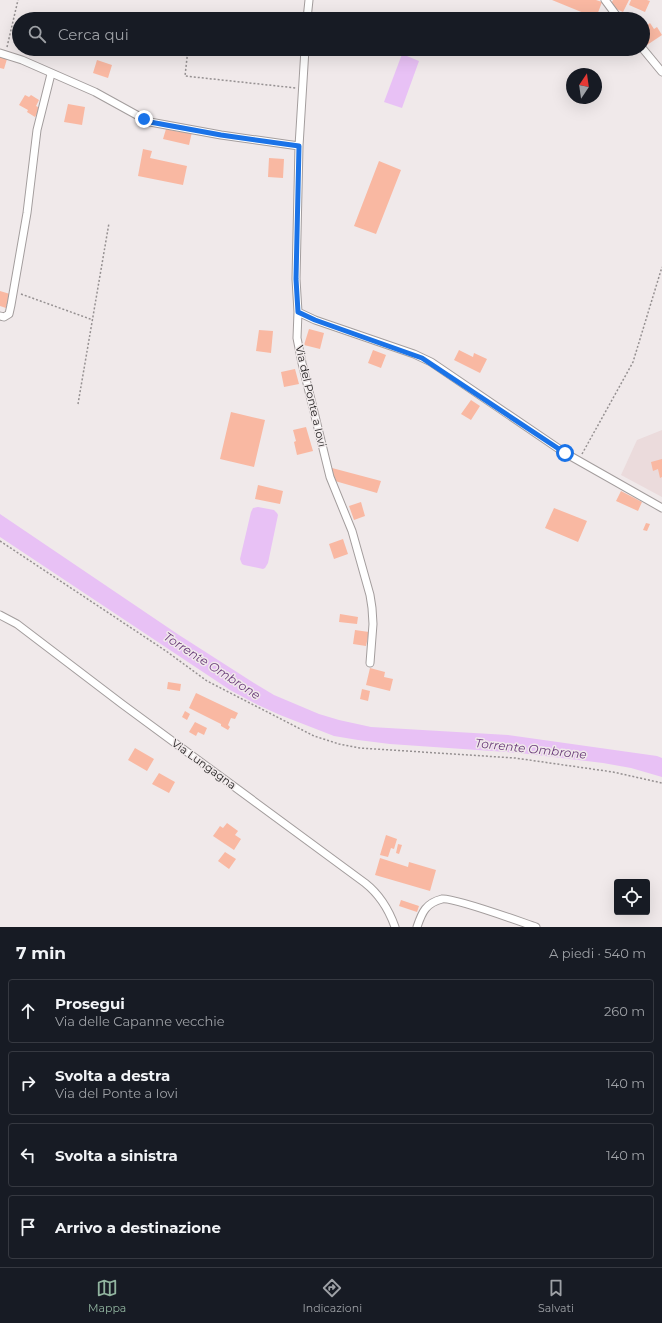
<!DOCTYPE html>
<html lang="it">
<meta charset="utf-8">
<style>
:root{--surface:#171b24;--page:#242831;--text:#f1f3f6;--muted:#9ea1a6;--line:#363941;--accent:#91b49f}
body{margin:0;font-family:Montserrat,sans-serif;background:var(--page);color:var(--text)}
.controls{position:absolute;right:12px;bottom:12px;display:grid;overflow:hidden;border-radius:4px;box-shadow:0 4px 16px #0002}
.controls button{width:36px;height:36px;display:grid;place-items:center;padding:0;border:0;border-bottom:1px solid var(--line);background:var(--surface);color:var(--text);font:20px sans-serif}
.compass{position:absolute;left:566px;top:68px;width:36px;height:36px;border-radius:50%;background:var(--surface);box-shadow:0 4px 16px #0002;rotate:13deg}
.stop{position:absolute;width:12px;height:12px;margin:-9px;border:3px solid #1a73e8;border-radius:50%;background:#fff}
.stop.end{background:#1a73e8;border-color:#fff;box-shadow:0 1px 4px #0008}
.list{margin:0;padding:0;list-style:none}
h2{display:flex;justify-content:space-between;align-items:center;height:52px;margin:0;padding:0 16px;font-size:17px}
h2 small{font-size:13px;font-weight:400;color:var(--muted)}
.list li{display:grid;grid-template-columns:26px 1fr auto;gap:12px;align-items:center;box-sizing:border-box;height:64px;margin:0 8px 8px;padding:0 8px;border:1px solid var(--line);border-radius:4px}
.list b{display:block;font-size:15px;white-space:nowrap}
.list p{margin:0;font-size:13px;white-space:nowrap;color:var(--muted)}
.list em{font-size:13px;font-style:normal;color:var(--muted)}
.icon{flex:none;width:22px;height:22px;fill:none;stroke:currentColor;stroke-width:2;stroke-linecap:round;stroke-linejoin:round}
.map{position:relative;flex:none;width:662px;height:927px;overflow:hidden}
.search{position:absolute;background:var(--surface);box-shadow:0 4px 16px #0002;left:12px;right:12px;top:12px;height:44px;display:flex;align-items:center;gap:10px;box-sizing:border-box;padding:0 14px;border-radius:22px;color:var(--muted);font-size:15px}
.sheet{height:340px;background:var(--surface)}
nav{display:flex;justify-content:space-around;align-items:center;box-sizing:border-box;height:56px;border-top:1px solid var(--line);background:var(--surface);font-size:11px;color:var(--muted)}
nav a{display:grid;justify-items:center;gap:2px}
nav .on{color:var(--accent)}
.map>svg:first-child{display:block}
.built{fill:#ebdbdc}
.water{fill:#e8c1f5}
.building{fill:#f9b8a2}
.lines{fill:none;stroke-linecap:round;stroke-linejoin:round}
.minor-casing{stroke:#a39d9d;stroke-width:9}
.path{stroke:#959091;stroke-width:1.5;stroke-dasharray:2 2;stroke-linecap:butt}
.minor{stroke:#fff;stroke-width:7}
.route{stroke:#1a73e8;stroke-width:5}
.labels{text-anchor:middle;stroke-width:3;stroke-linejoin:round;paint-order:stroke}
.street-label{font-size:11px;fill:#252323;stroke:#f0e9ea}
.water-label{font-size:12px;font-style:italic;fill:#693a79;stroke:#f0e9ea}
</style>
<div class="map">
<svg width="662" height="927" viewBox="0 0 662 927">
<rect width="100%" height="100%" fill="#f0e9ea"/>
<!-- built -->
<path class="built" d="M662,430v67l-41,-22 16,-35z"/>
<!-- water -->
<path class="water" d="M402,54l17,7 -17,47 -18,-6z
M258,507l16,3 3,3 1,2 -10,48 -3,5 -2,1 -19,-4 -2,-1 -2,-5 11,-47 2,-4z
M0,514l179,121 75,48 20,12 45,19 20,6 32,7 137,8 149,21 5,2v19l-31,-9 -28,-5 -83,-10 -130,-9 -32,-4 -24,-4 -54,-21 -22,-10 -28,-15 -230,-153z"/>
<!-- building -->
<path class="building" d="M552,0h44l6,2 -6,16z
M613,0h16l-6,12 -13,-6z
M631,0h16l3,1 -5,11 -16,-7z
M650,23l4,6 3,-2 5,8 -15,10 -4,-6v-11z
M30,49h21l-1,5z
M0,57l7,2 -3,10 -4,-1z
M97,60l15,5 -4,13 -15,-5z
M25,95l4,2 2,-2 8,5 -3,6 4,2 -5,9 -8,-5 1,-2 -9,-5z
M68,104l17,3 -3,18 -18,-3z
M166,129l14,3 1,-2 11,2 -3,13 -26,-6z
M143,149l9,2 -2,7 37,8 -4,19 -45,-9z
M269,158l15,1 -1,19 -15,-1z
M379,161l22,9 -25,64 -22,-8z
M0,291l10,3 -4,14 -6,-2z
M309,329l15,4 -4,16 -16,-4z
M259,330l14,1 -2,22 -15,-2z
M373,350l13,5 -5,13 -13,-5z
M459,350l14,7 1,-4 13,6 -7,14 -26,-13z
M295,369l4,15 -15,3 -3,-15z
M471,400l9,6 -9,14 -10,-6z
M231,412l34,8 -11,47 -34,-8z
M306,427l7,24 -16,4 -3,-13 2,-1 -3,-11z
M662,459v18l-2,1 -2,-9 -5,2 -2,-9z
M332,468l49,13 -4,12 -42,-12 -3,-8z
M258,485l25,6 -3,13 -25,-5z
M621,491l21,11 -4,9 -22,-10z
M361,502l4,14 -11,4 -5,-14z
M554,508l33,13 -9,21 -33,-14z
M646,523l4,1 -3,7 -4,-1z
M343,539l5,15 -14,5 -5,-15z
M340,614l18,3 -1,7 -18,-2z
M355,630l14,2 -3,14 -13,-2z
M370,668l15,4 -1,5 9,2 -3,12 -24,-6z
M168,682l13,2 -1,7 -13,-2z
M362,689l8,2 -2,10 -8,-2z
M196,693l42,20 -3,6 -4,-1 -3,7 2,2 -2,3 -7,-4v-2l-32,-16z
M185,711l5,3 -3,6 -5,-3z
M195,722l12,6 -3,7 -6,-3 -2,4 -7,-4z
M135,748l19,11 -7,12 -19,-11z
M159,773l16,9 -6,11 -17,-9z
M227,823l11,8 -3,4 6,4 -7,11 -21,-14 7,-10 3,2z
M386,835l11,4 -3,10 -3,-1 -3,9 -8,-2z
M398,844l4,1 -3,9 -3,-1z
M225,852l11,7 -7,10 -11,-8z
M380,858l28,9 1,-5 27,8 -6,21 -55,-16z
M401,900l18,6 -2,6 -18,-6z"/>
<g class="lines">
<!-- minor casing -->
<g class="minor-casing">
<path id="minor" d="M605,0l14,19
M307,19l2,-19
M305,49l-6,97 -3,133 2,33 -1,26 5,25 28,114 22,54 18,64 2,13 1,16 -3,39
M643,49l19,23
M0,53l22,7 73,32 49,27 6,3 71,13 78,11
M298,312l17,8 99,34 17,8 134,91 97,55
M0,316l4,1 5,-3 2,-9 16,-92 10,-83 14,-56
M0,615l17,9 105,80 243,179c14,11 24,27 30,44
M417,927c5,-15 9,-24 25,-28 11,-2 79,23 94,28"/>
</g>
<!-- path -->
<path class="path" d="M7,47l11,-47
M188,49l-3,27 111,12
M21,294l72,26
M78,404l31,-181
M582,454l51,-92 29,-95
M0,541l166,110 41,30 107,55 25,8 21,4 155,10 98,14 49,11"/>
<!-- minor -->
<use href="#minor" class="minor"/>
</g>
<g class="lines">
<!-- route -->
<path class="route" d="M144,119l6,3 71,13 78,11 -3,133 2,33 17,8 107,38 143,95"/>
</g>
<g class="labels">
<!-- street labels -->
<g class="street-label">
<text transform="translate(311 396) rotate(77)" y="4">Via del Ponte a Iovi</text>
<text transform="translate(204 764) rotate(36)" y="4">Via Lungagna</text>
</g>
<!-- water labels -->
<g class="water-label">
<text transform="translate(212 666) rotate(33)" y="4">Torrente Ombrone</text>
<text transform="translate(531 749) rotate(6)" y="4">Torrente Ombrone</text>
</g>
</g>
</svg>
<div class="controls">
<button><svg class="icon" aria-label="locate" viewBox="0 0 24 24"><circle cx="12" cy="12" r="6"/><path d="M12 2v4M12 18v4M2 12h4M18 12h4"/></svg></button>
</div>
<svg class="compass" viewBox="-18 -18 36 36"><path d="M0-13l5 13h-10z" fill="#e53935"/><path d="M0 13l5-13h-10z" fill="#9ea1a6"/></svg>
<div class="stop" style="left:565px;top:453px"></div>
<div class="stop end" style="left:144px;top:119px"></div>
<div class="search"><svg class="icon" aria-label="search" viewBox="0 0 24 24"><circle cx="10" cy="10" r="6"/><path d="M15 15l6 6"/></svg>Cerca qui</div>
</div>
<section class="sheet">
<h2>7 min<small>A piedi · 540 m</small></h2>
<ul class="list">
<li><svg class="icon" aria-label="ahead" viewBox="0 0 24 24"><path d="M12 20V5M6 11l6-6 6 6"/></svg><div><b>Prosegui</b><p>Via delle Capanne vecchie</p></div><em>260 m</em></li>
<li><svg class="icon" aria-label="right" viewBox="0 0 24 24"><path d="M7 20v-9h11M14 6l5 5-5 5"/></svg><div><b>Svolta a destra</b><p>Via del Ponte a Iovi</p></div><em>140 m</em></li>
<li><svg class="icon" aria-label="left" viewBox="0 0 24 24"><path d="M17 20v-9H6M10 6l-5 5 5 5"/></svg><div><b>Svolta a sinistra</b></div><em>140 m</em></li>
<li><svg class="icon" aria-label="arrive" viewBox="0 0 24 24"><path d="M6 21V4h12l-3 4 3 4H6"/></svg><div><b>Arrivo a destinazione</b></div></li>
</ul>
</section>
<nav>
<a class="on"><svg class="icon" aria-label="map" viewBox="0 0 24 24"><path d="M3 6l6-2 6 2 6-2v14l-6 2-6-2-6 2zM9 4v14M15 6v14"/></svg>Mappa</a>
<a><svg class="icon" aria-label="directions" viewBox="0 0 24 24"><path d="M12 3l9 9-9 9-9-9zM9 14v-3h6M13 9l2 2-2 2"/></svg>Indicazioni</a>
<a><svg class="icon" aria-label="saved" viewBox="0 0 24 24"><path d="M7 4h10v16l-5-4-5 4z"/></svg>Salvati</a>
</nav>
